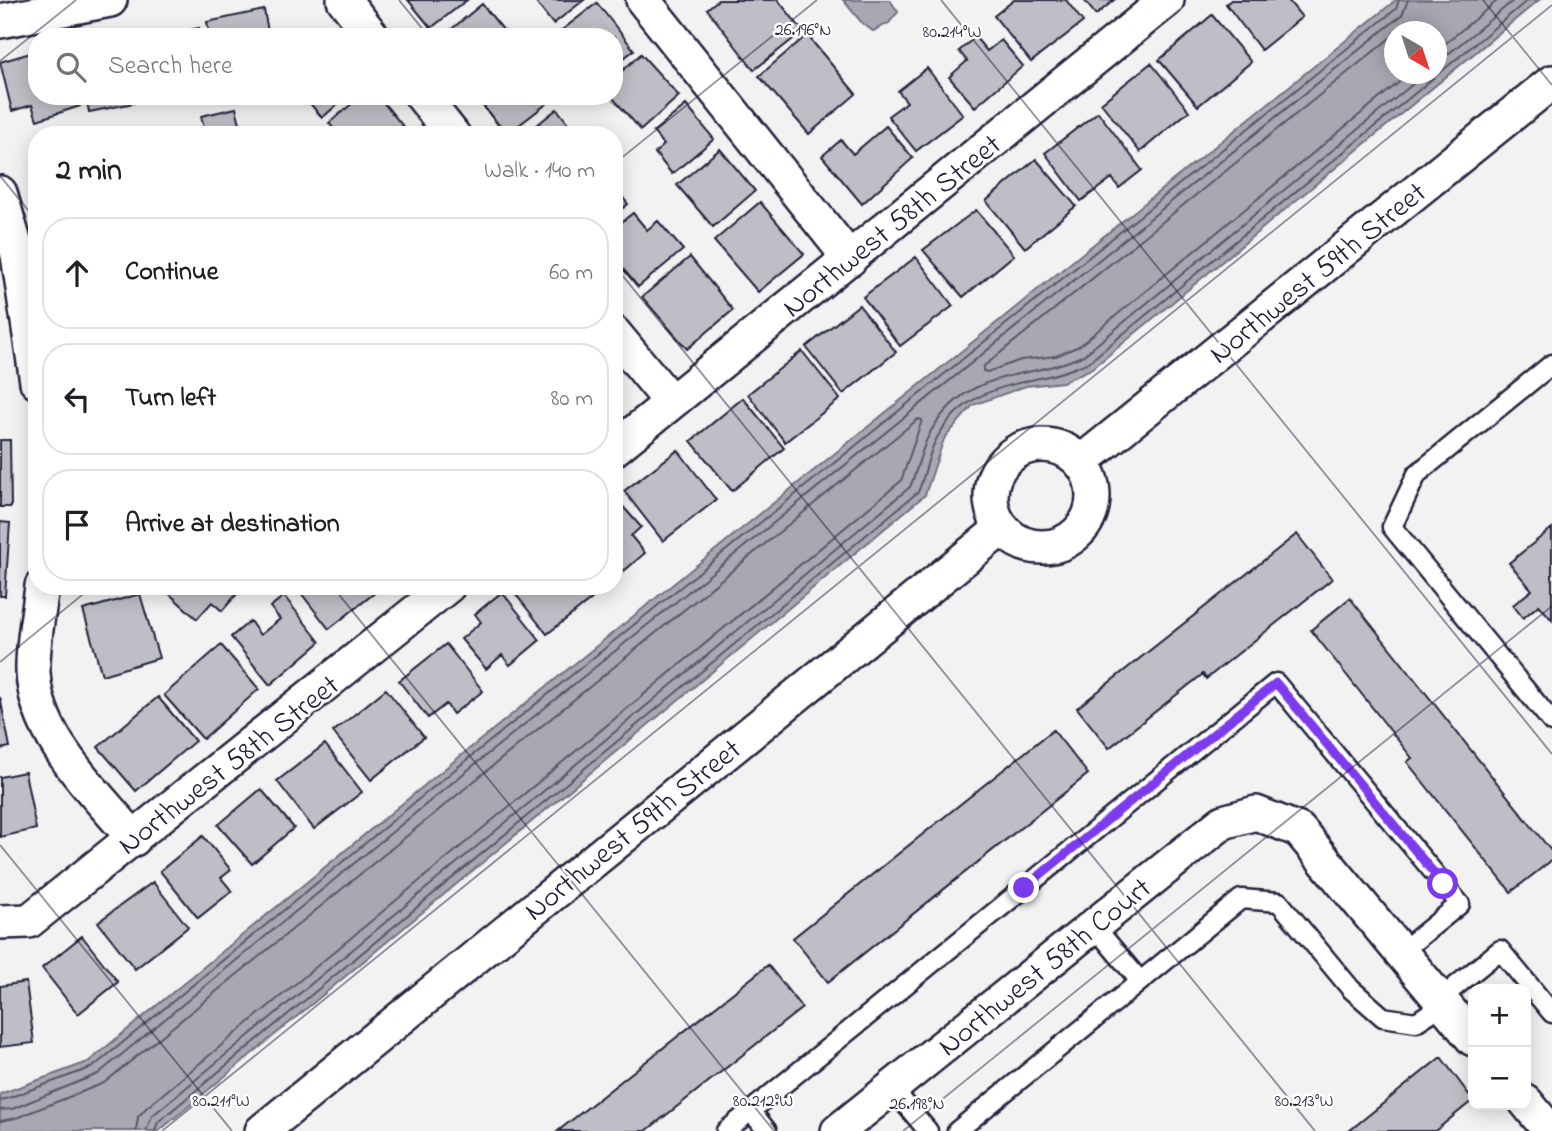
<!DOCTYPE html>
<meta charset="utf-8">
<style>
:root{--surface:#fff;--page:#f2f2f2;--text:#202124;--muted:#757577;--line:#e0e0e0}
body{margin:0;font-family:"Indie Flower",sans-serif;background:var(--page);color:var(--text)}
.controls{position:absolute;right:21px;bottom:21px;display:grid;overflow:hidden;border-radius:14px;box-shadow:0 4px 18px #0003}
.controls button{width:63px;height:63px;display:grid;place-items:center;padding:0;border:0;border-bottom:2px solid var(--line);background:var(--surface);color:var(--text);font:35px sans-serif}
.compass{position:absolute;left:1384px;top:21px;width:63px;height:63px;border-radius:50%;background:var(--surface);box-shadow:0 4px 18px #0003;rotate:141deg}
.stop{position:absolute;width:21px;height:21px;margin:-16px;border:5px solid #7c3aed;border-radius:50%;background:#fff}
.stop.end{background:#7c3aed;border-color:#fff;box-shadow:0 2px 7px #0008}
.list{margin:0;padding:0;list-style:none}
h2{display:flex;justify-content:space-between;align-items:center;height:91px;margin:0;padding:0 28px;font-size:30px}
h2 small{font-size:23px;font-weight:400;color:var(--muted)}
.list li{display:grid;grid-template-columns:46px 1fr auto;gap:21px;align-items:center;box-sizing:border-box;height:112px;margin:0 14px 14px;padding:0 14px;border:2px solid var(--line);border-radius:28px}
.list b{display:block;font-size:26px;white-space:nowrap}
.list em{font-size:23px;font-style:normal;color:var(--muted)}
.icon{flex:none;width:38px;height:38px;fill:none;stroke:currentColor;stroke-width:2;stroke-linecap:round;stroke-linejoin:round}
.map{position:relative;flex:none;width:1552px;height:1131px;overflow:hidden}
.search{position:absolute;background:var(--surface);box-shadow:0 4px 18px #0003;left:28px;top:28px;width:595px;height:77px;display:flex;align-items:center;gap:18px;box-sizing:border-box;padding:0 24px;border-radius:28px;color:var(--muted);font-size:26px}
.panel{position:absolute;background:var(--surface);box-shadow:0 4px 18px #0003;left:28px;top:126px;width:595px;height:469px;border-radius:28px}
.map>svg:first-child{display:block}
.water{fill:#a8a8b2;stroke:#727282;stroke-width:2;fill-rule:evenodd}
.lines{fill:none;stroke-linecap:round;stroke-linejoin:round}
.shore{stroke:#58586b;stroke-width:2}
.building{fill:#bebec6;stroke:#22223b;stroke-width:2}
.service-casing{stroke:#22223b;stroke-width:23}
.minor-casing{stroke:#22223b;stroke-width:38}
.service{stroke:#fff;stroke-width:18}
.minor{stroke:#fff;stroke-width:33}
.route{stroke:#7c3aed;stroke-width:9}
.ticks{fill:none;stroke:#22223b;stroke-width:2;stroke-opacity:0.45}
.labels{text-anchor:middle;stroke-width:5;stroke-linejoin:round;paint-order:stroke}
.street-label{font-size:30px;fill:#22223b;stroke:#fff}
.ticks-label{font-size:18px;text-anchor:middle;fill:#22223b;stroke:#fff;stroke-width:5;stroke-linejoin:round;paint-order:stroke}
</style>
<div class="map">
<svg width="1552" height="1131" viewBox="0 0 1552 1131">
<rect width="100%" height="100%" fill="#f2f2f3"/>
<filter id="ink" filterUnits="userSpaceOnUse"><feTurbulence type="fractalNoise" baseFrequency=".0143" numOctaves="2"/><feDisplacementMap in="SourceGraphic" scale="14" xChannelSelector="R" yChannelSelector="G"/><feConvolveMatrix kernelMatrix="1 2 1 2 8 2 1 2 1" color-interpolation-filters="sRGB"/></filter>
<g filter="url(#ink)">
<!-- water -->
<path class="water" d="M843,0h47l8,12 -9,11 -16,8 -11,-8z
M1396,0h143l-446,368 -30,14 -37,4 -53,19 -29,34 -19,56 -766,636h-159v-37l88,-32 360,-296zM1394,32h42v42h-42z"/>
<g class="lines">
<!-- shore -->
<path class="shore" d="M1394,35l-410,331 -1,5 4,1 34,-12 35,-4 23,-10 330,-272
M1436,51l62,-51
M1436,64l78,-64
M0,1101l93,-34 360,-296 943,-762 3,-9
M0,1110l12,-1 86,-35 360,-296 944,-763 6,-15
M0,1121l16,-3 88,-35 814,-664 4,1 -21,61 -755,627 -8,9 -2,14
M146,1131l6,-15 758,-629c8,-18 11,-39 21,-56 39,-66 95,-49 153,-76l341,-281
M155,1131l3,-9 760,-630c8,-18 10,-40 20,-56 35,-60 97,-48 151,-74l439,-362"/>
</g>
<!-- building -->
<path class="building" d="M408,0h59l-36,28z
M534,0h50l-31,24z
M718,0h60l25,31 -49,39 -47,-61z
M1014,0h52l17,22 -52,40 -37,-46z
M1084,0h30l-18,15z
M1231,0h57l14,17 -41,33 -35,-46z
M597,3l37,47 -20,16v-29h-61z
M482,4l27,33h-67z
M264,10l5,27h-59l-3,-15z
M1212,15l39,47 -53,44 -39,-46z
M199,28l2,9h-46z
M807,35l49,59 -47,40 -50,-58z
M975,37l12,14 14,-11 22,26 -48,41 -26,-30 18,-16 -8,-10z
M37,51v45h40l3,10 -43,14 -5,-15 -20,6 -12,-49z
M641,54l38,42 -38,34 -30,-34h3v-18z
M1151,63l38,48 -49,41 -39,-49z
M927,68l36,47 -47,36 -28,-35 19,-14 -9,-11z
M86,96h47l1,7 -45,9z
M304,96h43l-25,22z
M361,96h17l29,35 -5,4h-63l-10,-12z
M482,96h63l4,6 -43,33 -28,-36z
M686,105l28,34 -42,35 -17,-21 9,-8 -11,-13z
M236,108l7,27h-63l24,-7 -3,-12z
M557,109l20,26h-53z
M1098,112l44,58 -23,18 -7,-10 -31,23 -36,-48z
M886,126l27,32 -51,46 -40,-48 19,-16 12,14z
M720,149l35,42 -42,36 -36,-42z
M1036,159l40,47 -51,42 -39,-47z
M614,186l14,18 -14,11z
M760,202l44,52 -46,38 -44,-51z
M976,210l38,45 -51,42 -40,-47z
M633,213l14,17 11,-9 25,29 -45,37 -24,-29v-30z
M690,257l43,53 -46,39 -45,-52z
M916,257l37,49 -53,40 -37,-49z
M859,305l37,47 -53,42 -37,-47z
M802,351l38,48 -55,43 -37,-48z
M743,398l41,50 -52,43 -41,-50z
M0,440h10l1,67h-11z
M678,450l38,50 -53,41 -39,-50z
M619,502l22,25 -10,9 14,17 -21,18 -8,-10 -2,2v-57z
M0,522l10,1 -5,73h-5z
M1552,528v92l-13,-15 -16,13 -10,-13 19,-15 -23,-27z
M1297,534l35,45 -126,100 -3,-5 -94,74 -32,-40z
M166,586h78l-22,25 -10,-9 -15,17 -33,-30z
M310,586h63l4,5 -48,38 -28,-36z
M592,586l6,8 -51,40 -37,-47z
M502,592l38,48 -30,25 -8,-10 -16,14 -25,-30 20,-17 -6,-8z
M140,594l19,64 -57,17 -19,-65z
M284,596l36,46 -50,43 -39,-48 19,-16 10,14 20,-16 -10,-12z
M1350,598l202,254v8l-41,32 -104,-130 5,-4 -101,-128z
M446,644l37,47 -30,23 -7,-10 -18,14 -29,-37z
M221,645l38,44 -56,50 -39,-44z
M386,689l38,48 -53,43 -38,-48z
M0,697l10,50 -10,2z
M158,697l37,44 -59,50 -38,-44z
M1053,730l35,44 -260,208 -35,-44z
M325,744l37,48 -48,37 -37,-48z
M25,772l11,57 -36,8v-60z
M261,789l33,39 -42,36 -34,-39z
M203,836l28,34 -10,8 11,13 -34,27 -38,-47z
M153,882l35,45 -53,42 -37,-47z
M82,936l36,46 -40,32 -36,-46z
M768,965l34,43 -156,123h-88z
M26,982l8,61 -34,4v-61z
M1441,1057l32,43 -38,31h-86z"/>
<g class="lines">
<!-- service casing -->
<g class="service-casing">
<path id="service" d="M1552,364l-135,110 -25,53 160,195
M1094,926l46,55
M1440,999l60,-49 52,63
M892,1088l36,43
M751,1111l16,20
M726,1131l550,-448 184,221 -59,48
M957,1131l284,-232 38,3 72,87 32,28 33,5 28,-18"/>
</g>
<!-- minor casing -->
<g class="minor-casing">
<path id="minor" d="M344,0l29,37
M643,0l207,259
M0,21l110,-21
M422,96l31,39
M0,193l18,62 19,127
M614,333l57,69
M991 496a51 51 0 1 1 102 0a51 51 0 1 1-102 0Z
M614,449l553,-449
M1081,462l471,-380
M42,586c-3,28 -10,58 -9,86 3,67 61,118 101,167
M0,922l29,-1 419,-335
M1526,1102l24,29
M262,1131l740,-603
M838,1131l385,-309 33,-9 43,17 174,209"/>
</g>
<!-- service -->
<use href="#service" class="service"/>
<!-- minor -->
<use href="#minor" class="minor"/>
</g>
</g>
<g class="lines" filter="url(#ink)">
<!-- route -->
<path class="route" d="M1024,888l252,-205 167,201"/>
</g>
<!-- ticks -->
<path class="ticks" d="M399,0l30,37M941,0l611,754M1483,0l69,85M0,61l76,-61M477,96l31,39M614,164l203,-164M0,176l37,45M614,265l701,866M332,586l442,545M0,662l93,-76M0,845l232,286M162,1131l1390,-1126M903,1131l649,-525"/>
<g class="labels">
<!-- street labels -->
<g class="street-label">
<text transform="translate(891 225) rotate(-39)" y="10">Northwest 58th Street</text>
<text transform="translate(1317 272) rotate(-39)" y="10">Northwest 59th Street</text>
<text transform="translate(228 764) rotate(-38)" y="10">Northwest 58th Street</text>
<text transform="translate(632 829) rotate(-39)" y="10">Northwest 59th Street</text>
<text transform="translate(1044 966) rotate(-39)" y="10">Northwest 58th Court</text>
</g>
</g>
<g class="ticks-label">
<text x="803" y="35">26.196°N</text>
<text x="952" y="37">80.214°W</text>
<text x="221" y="1106">80.211°W</text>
<text x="763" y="1106">80.212°W</text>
<text x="1304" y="1106">80.213°W</text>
<text x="917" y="1109">26.198°N</text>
</g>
</svg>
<div class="controls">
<button>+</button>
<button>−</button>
</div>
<svg class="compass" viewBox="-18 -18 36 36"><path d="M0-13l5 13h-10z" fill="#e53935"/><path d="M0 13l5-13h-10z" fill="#757577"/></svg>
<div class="stop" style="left:1443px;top:884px"></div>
<div class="stop end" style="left:1024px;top:888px"></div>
<div class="search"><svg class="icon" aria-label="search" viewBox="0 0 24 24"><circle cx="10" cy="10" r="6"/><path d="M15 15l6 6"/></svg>Search here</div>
<section class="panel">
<h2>2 min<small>Walk · 140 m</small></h2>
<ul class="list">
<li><svg class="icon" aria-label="ahead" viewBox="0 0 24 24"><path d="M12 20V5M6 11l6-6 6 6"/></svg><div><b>Continue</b></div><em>60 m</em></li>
<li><svg class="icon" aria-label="left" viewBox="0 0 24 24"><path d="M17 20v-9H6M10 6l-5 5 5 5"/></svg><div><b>Turn left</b></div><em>80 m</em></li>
<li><svg class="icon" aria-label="arrive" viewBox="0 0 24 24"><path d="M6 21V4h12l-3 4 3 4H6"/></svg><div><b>Arrive at destination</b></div></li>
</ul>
</section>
</div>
